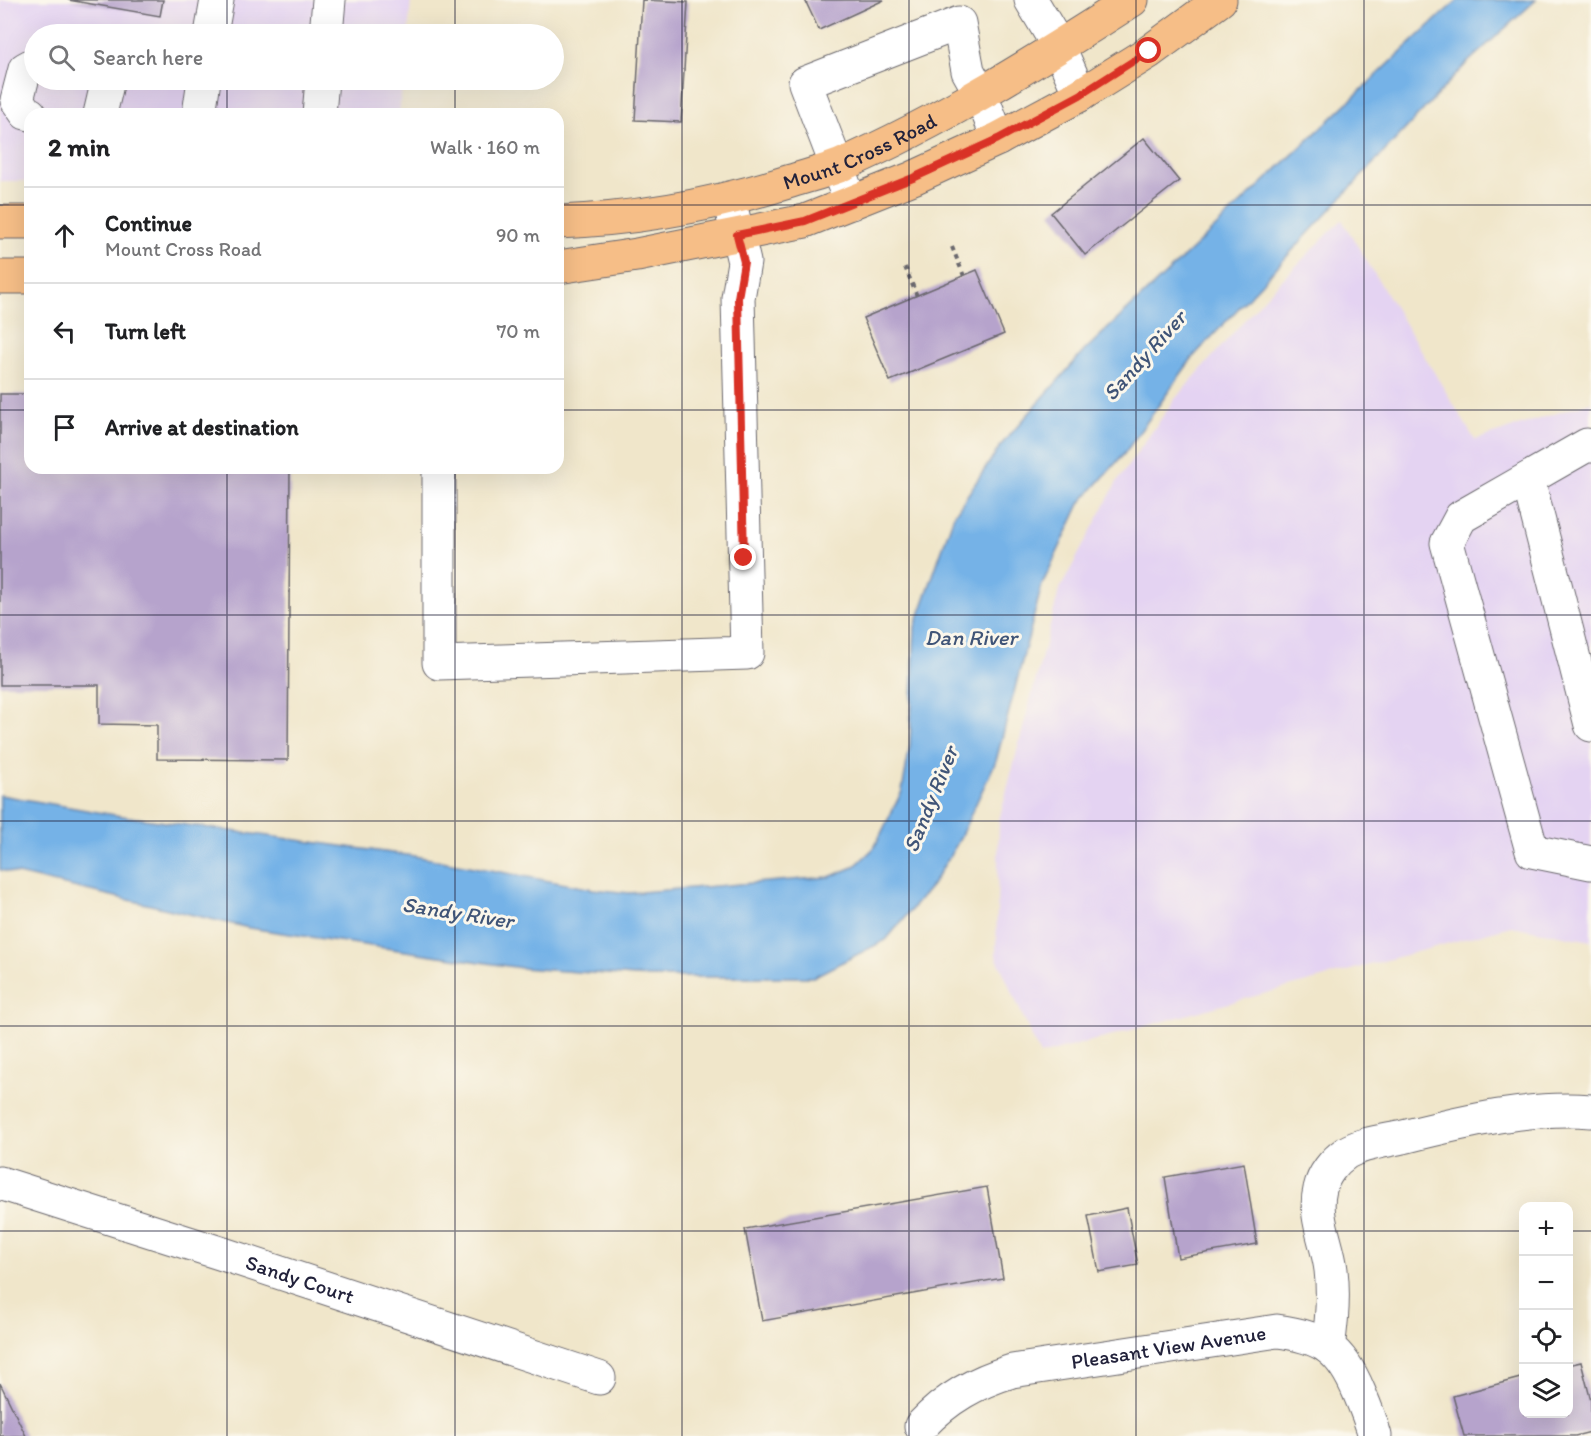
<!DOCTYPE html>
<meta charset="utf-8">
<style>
:root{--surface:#fff;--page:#f2f2f2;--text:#202124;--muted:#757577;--line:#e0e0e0}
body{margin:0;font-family:Itim,sans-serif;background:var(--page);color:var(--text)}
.controls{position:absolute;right:18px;bottom:18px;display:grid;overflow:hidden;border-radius:12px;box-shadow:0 6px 24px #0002}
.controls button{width:54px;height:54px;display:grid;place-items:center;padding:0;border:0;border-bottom:2px solid var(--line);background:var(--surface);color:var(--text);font:30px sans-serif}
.stop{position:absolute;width:18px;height:18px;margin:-14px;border:4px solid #d93025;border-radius:50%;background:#fff}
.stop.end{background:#d93025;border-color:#fff;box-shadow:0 2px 6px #0008}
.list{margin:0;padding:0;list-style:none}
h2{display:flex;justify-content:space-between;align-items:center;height:78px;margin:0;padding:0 24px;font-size:26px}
h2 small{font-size:20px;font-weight:400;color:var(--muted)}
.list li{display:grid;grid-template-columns:39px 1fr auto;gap:18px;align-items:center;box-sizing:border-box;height:96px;padding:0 24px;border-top:2px solid var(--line)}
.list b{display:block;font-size:22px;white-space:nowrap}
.list p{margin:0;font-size:20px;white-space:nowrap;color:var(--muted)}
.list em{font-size:20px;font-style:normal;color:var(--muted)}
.icon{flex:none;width:33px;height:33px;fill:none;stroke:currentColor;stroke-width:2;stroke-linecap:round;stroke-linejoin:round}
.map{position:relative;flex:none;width:1591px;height:1436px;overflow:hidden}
.search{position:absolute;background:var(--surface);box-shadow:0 6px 24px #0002;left:24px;top:24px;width:540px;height:66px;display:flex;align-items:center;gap:15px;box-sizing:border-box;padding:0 21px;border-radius:33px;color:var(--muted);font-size:22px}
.panel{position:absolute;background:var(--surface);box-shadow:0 6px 24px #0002;left:24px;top:108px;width:540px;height:366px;border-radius:18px}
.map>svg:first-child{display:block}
.built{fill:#e4d3f2}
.water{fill:#74b2e7;stroke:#4b6a91;stroke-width:1.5}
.building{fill:#b6a3cc}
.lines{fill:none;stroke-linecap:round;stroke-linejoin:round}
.minor-casing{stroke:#6a676d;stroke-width:35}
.major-casing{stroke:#6a676d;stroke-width:35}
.path{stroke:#6a676d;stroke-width:4;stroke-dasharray:4.5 4.5;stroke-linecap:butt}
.minor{stroke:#fff;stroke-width:33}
.major{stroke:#f6be87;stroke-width:33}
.route{stroke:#d93025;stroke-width:8}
.grid{fill:none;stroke:#22223b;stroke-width:1.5;stroke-opacity:0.55}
.labels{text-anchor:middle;stroke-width:6;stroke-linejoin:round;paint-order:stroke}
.street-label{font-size:21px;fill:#22223b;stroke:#fbf7ec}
.water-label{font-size:22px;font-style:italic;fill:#3f5477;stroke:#fbf7ec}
</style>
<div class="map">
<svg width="1591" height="1436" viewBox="0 0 1591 1436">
<rect width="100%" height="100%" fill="#fbf7ec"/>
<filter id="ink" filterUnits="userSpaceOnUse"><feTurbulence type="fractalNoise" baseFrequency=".0167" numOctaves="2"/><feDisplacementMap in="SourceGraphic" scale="12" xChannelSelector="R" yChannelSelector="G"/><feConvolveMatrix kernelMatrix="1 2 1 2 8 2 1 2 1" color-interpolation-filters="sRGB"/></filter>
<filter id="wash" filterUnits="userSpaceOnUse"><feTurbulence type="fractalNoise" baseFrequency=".008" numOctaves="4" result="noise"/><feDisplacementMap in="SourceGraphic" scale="24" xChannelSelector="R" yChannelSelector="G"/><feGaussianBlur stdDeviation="1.35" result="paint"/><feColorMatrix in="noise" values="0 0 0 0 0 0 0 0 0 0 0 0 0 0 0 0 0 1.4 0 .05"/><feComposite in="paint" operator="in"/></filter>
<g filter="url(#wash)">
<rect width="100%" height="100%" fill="#f0e6ca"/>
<!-- built -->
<path class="built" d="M0,0h411l-3,34h-374v46h369l-4,34h-369v67h-30z
M1342,220l133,220 116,-38v539l-80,-15 -471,129 -44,-99 3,-136 60,-229 59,-111 57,-81 91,-103z"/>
<!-- water -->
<path class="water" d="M1458,0h78l-69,63 -274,294 -69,97 -43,48 -39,83 -46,176 -39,83 -25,41 -46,55 -73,37h-164l-128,-9 -272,-40 -249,-58v-75l115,20 299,41 179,33 36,4 200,-16 25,-10 20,-19 28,-57 8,-46 5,-118 39,-112 47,-70 84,-95 358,-337z"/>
<g id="blocks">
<!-- building -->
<path class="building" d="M68,0h95l-3,16z
M642,0l46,2 -7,120 -46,-2z
M805,0h79l-65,30z
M1144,138l35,43 -94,74 -34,-42z
M977,270l27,64 -114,47 -27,-63z
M0,394h30v74h260l-2,292 -131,-1v-34l-58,-1v-39h-99z
M1244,1163l13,81 -79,14 -13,-81z
M987,1187l16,91 -241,43 -17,-92z
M1127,1208l11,57 -39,7 -11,-56z
M1581,1362l10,39v31l-16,4h-111l-11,-40 71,-19v37h44v-49z
M0,1383l26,53h-26z"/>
</g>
</g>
<g filter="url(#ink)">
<use href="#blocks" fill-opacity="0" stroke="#6a676d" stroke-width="1.5"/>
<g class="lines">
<!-- minor casing -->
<g class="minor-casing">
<g id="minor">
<path d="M1031,0l28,47 21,48"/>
<path d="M211,34l6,-34"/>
<path d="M326,34l3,-34"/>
<path d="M30,114l-4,-1 -9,-13 8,-31 9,-5"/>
<path d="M100,114l8,-34"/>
<path d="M199,114l5,-34"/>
<path d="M319,114l3,-34"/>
<path d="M851,203l-46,-120 154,-60 9,48 13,23 17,45"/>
<path d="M1591,446l-4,-1 -126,72 -14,26 85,308 59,12"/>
<path d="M439,468v195l308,-10 -9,-355 6,-36 -15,-63"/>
<path d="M1528,479l63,246"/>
<path id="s1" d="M0,1183l223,71 376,124"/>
<path d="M1328,1347c4,-26 6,-52 3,-77 -3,-27 -18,-53 -11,-81 3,-14 14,-28 26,-36 16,-10 39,-12 57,-16 61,-15 125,-31 188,-26"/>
<path id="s2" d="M921,1426c26,-28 55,-44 91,-55l265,-40c46,6 64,18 82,61 6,14 12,29 16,44"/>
</g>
</g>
<!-- major casing -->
<g class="major-casing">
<g id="major">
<path d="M0,222h30"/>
<path id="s3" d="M558,222c79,-3 157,-17 233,-41 16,-5 32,-9 48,-15 103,-45 198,-105 293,-166"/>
<path d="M558,267l79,-12 168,-34 108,-43 85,-39 82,-44 69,-43 71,-52"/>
<path d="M0,277h30"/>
</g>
</g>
<!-- path -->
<path class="path" d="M952,247l12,29
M905,267l12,29"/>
<!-- minor -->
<use href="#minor" class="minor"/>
<!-- major -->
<use href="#major" class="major"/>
</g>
</g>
<g class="lines" filter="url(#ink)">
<!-- route -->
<path class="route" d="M744,558l-6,-260 6,-36 -7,-27 68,-14 108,-43 85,-39 82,-44 69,-44"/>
</g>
<!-- grid -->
<path class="grid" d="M227,0v34M455,0v34M682,0v1436M909,0v1436M1136,0v1436M1364,0v1436M227,80v34M455,80v34M0,205h30M558,205h1033M0,410h30M558,410h1033M227,468v968M455,468v968M0,615h1591M0,821h1591M0,1026h1591M0,1231h1524M1568,1231h23"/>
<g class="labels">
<!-- street labels -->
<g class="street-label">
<text dy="7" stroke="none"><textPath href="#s3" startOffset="312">Mount Cross Road</textPath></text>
<text dy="7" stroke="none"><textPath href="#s1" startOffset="315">Sandy Court</textPath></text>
<text dy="7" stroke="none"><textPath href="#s2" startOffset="266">Pleasant View Avenue</textPath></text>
</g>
<!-- water labels -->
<g class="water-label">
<text transform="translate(1144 355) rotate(-48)" y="8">Sandy River</text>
<text x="971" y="645">Dan River</text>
<text transform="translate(930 799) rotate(-68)" y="8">Sandy River</text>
<text transform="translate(458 912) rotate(9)" y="8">Sandy River</text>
</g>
</g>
</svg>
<div class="controls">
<button>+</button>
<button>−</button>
<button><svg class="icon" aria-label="locate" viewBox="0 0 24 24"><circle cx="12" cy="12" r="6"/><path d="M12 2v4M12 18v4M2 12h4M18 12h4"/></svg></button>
<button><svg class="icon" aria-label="layers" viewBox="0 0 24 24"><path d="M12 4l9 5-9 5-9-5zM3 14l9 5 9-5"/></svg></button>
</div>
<div class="stop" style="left:1149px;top:51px"></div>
<div class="stop end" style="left:744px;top:558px"></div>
<div class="search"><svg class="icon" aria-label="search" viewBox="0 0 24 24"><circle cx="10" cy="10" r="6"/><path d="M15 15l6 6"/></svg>Search here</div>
<section class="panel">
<h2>2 min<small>Walk · 160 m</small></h2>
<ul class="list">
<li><svg class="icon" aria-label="ahead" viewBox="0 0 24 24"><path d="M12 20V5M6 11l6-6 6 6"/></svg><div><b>Continue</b><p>Mount Cross Road</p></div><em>90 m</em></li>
<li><svg class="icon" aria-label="left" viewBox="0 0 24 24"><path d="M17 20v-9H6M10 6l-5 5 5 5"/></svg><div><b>Turn left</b></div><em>70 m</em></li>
<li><svg class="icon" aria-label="arrive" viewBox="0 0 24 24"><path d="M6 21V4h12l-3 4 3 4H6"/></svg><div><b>Arrive at destination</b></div></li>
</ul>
</section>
</div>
